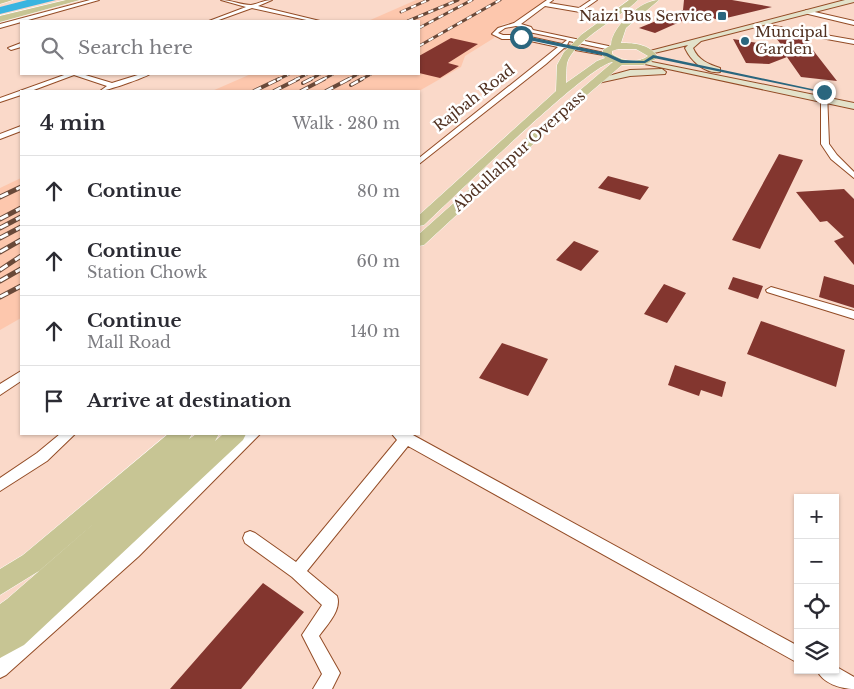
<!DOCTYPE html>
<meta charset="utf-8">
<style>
:root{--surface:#fff;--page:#f7f7f7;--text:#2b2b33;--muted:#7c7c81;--line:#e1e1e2}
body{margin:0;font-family:"Libre Baskerville",serif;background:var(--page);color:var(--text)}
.controls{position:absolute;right:15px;bottom:15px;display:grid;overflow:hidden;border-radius:0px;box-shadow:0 1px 4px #0004}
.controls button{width:45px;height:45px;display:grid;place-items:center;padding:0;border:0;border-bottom:1px solid var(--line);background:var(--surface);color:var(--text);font:25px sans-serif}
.stop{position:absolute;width:15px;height:15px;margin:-11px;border:4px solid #2a667e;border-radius:50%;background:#fff}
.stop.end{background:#2a667e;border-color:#fff;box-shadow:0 1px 5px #0008}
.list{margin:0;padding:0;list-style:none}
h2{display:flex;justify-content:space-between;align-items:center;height:65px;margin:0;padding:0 20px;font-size:21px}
h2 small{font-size:16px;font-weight:400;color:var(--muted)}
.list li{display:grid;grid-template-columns:32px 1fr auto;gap:15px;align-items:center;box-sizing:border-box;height:70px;padding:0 20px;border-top:1px solid var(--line)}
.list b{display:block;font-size:19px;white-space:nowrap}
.list p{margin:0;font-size:16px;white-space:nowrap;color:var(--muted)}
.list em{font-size:16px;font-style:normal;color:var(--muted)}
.icon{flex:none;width:28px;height:28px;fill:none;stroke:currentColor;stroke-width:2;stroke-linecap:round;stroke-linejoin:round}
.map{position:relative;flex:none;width:854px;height:689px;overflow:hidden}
.search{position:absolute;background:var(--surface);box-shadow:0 1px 4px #0004;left:20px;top:20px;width:400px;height:55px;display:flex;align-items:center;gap:12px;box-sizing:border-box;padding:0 18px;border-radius:0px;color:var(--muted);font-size:19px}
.panel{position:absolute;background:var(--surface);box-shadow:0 1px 4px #0004;left:20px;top:90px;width:400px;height:345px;border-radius:0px}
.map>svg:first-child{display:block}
.built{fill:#fdc7ad}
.water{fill:#39b4e0}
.building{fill:#83362f}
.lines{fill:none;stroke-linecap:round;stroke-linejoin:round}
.street-casing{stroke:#934c26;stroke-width:2}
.secondary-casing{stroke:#934c26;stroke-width:2}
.primary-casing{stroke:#fff;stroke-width:1}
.street{fill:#fff;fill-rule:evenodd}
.secondary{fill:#e3e2ca;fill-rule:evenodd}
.primary{fill:#c7c594;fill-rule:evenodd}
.rail-far2-casing{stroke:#694939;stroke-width:3}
.rail-far1-casing{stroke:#694939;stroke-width:4}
.rail-casing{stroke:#694939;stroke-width:5}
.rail-far2{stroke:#fff;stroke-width:2;stroke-dasharray:5.5;stroke-linecap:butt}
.rail-far1{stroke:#fff;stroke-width:2.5;stroke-dasharray:8;stroke-linecap:butt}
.rail{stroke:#fff;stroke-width:3;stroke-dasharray:9;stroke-linecap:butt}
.route{fill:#2a667e}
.poi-dot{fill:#2a667e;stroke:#fff;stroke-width:2}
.labels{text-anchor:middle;stroke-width:5;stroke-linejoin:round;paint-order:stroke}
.far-poi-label{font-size:15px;fill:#513121;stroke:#fff;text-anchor:end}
.far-street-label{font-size:15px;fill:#513121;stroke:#fff}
</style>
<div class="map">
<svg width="854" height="689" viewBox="0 0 854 689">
<rect width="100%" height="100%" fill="#fad9c9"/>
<!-- built -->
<path class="built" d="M416,0h131l-33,22 -11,2 -10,7 1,7 -29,18 -4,11 -42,24h-207l39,-17h168v-53h-51z
M21,178v140l-21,12v-142z"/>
<!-- water -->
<path class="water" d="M27,0h29l-56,14v-7z"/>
<!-- building -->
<path class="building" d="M684,0h48l40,7 -54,13 -18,-7 -45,20 -16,-5 44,-18z
M773,34l29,2 35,45 -36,-4 -14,-20 -18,7 -23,-1 -13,-24 50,8z
M451,38l27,6 -30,19 11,3 -19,12 -21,-5v-17z
M779,154l24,6 -43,89 -28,-9z
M608,176l41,11 -9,13 -42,-12z
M844,189l10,10v66l-20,-24 10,-4 -17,-16 -7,1 -24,-30z
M574,241l25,10 -18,20 -25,-11z
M824,276l30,9v23l-35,-11z
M733,277l30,9 -5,13 -30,-10z
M664,284l22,9 -19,30 -23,-9z
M761,321l84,29 -9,37 -89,-33z
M502,343l46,16 -20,37 -49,-18z
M675,365l51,17 -4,15 -21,-7 -2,6 -31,-11z
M263,583l41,29 -63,77h-71z"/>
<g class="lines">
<!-- street casing -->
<g class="street-casing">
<path id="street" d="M90,0h9l-99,28v-4z
M221,0c10,0 20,5 30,5 7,-1 13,-5 21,-5l-14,6 62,15h-9l-59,-13 -36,13h-7l37,-14z
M547,0h6l-4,3 30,5 12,-8h6l-17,12 -35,-6 -24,18 10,3 2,3 80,17v2l-2,1 -42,-9 -2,4 42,9v2l-45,-8 -18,16 -127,100v-6l139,-111 -37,-8h-19l-10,-5 6,-6 16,-5zM516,26l11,3 2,3 38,8 -5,4 -41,-9h-18l-5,-2 7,-5z
M806,10l48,11v4l-50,-12z
M774,26l80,14v4l-82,-15z
M21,43v4l-10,3 -3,-2z
M67,74h15l30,9 29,-9h9c-6,4 -44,17 -50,17l7,-5 -33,-11 -43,16h-10v4l-21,7v-4z
M824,90l3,2 2,52 8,11 17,17v6l-23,-19 -10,-15v-52z
M21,126v5l-21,8v-5z
M771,287l83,24v8l-87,-27 -1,-2z
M21,371v10l-21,14v-11z
M60,434h15l-28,27 -47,30v-13l37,-25z
M246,434h14l-121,122 -133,119 -6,3v-20l129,-112z
M392,434h19l387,212v17l-390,-217 -101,125 30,25c5,14 -10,29 -18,40l21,37 -8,16h-19l9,-15 -20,-39 20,-30 -30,-28 -47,-34 -2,-5 2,-5 5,-2 5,2 41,29 101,-122z
M835,666l19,11v12c-13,0 -32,-6 -37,-19h18z"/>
</g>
<!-- secondary casing -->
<g class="secondary-casing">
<path id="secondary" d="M845,0h9v2l-153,39 -8,7c5,12 15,16 27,20v4c-15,2 -29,-11 -35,-24l3,-3 -38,9 -4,-2z
M642,60l212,43v6l-209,-45h-3z
M662,69l4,3 -1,2 -35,2 -32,7 -4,-3 36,-10z"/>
</g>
<!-- primary casing -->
<g class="primary-casing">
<path id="primary" d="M0,0h13l-13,4z
M66,0h14l-80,22v-6z
M629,0h9c-17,17 -64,40 -71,63 -1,7 -1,14 -1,20l31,-22 8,-3 -3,-3 1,-5 8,-5c1,-19 30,-45 48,-45l-33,28 -5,15c14,0 28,1 37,14l-2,2 -13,6h-21l-42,36 -156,144 -5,1v-12l153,-137 41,-35c-22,0 -163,139 -189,163l-5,1v-11l137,-124 1,-26 7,-13 17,-17zM618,49h18l12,7c-11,8 -26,5 -36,-2v-3z
M168,434h24l-3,5 7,-5h23l-4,7 8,-7h23l-3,6 -219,205 -24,13v-54l7,-5 100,-87 -68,59 -39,24v-26l23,-14z"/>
</g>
<!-- street -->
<use href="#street" class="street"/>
<!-- secondary -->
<use href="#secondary" class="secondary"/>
<!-- primary -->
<use href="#primary" class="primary"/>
<!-- rail-far2 casing -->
<g class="rail-far2-casing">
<path id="rail-far2" d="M401,12l27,-12
M408,21l50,-21
M419,28l53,-28
M419,46l81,-46
M277,80l12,-6
M295,80l12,-6
M309,80l11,-6
M322,80l11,-6
M347,80l11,-6
M360,80l11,-6"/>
</g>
<!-- rail-far1 casing -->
<g class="rail-far1-casing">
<path id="rail-far1" d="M303,83l8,-4
M351,85l11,-6
M254,91l25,-12
M274,91l24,-12
M301,91l23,-12
M326,91l23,-12"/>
</g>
<!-- rail casing -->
<g class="rail-casing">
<path id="rail" d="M0,197l21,-10
M0,219l21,-11
M0,228l21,-11
M0,238l21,-11
M0,252l21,-12
M0,270l21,-14
M0,281l21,-12
M0,297l21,-11"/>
</g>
<!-- rail-far2 -->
<use href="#rail-far2" class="rail-far2"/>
<!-- rail-far1 -->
<use href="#rail-far1" class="rail-far1"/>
<!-- rail -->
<use href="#rail" class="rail"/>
</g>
<!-- route -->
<path class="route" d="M521,35l86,18 15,7 22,1 9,-6 173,37 -2,1 -170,-35 -9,5h-24l-15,-7 -87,-18z"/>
<!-- markers -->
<g class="poi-dot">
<rect x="717" y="11" width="10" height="10" rx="2.5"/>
<circle cx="745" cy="41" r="5"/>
</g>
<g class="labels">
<!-- far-poi labels -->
<g class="far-poi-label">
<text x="712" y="21">Naizi Bus Service</text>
<text x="755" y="37" text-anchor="start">Muncipal<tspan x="755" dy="17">Garden</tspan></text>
</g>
<!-- far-street labels -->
<g class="far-street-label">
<text transform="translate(474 98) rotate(-38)" y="5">Rajbah Road</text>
<text transform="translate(519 151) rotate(-42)" y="5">Abdullahpur Overpass</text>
</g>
</g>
</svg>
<div class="controls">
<button>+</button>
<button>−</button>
<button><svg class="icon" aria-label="locate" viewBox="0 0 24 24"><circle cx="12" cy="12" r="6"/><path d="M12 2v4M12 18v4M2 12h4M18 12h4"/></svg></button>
<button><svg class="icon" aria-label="layers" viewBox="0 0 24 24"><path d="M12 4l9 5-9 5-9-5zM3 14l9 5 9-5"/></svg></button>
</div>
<div class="stop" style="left:521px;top:37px"></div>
<div class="stop end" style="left:824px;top:92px"></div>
<div class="search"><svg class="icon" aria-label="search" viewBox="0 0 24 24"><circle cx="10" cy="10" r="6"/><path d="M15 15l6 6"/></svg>Search here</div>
<section class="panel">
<h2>4 min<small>Walk · 280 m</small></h2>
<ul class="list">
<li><svg class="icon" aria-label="ahead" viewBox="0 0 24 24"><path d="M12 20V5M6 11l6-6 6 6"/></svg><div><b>Continue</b></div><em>80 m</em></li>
<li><svg class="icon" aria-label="ahead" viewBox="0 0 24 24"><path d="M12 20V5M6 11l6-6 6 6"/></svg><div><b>Continue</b><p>Station Chowk</p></div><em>60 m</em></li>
<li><svg class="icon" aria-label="ahead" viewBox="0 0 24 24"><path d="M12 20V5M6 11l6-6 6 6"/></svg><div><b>Continue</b><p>Mall Road</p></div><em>140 m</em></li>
<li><svg class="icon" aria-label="arrive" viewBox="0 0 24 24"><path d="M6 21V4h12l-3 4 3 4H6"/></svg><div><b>Arrive at destination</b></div></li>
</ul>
</section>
</div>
